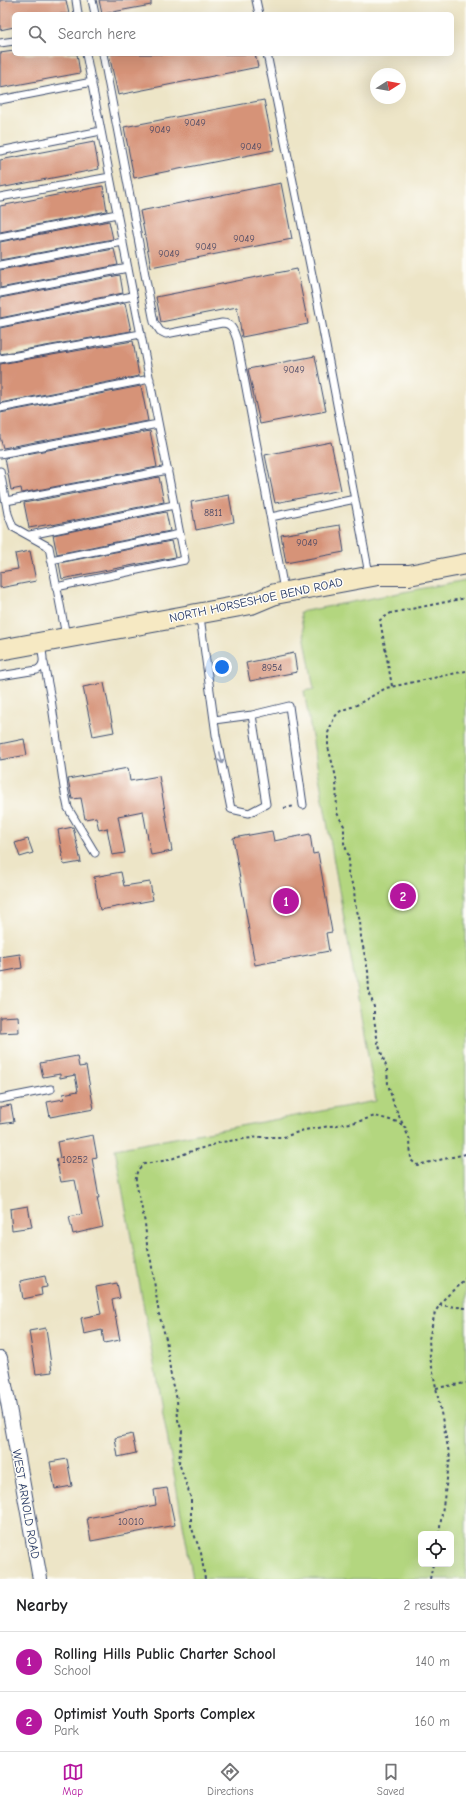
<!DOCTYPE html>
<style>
:root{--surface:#fff;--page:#f6f6f6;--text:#202124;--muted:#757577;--line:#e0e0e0;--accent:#b5179e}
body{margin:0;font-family:"Comic Neue",sans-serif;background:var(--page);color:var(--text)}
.controls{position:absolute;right:12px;bottom:12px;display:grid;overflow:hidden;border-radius:6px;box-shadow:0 4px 16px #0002}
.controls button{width:36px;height:36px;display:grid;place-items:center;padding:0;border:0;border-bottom:1px solid var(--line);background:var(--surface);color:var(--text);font:20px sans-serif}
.compass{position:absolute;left:370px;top:68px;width:36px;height:36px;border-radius:50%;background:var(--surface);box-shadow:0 4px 16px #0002;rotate:79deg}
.you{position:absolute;left:222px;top:667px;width:14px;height:14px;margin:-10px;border:3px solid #fff;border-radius:50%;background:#1a73e8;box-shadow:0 0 0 6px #1a73e833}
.badge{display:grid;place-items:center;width:26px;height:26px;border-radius:50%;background:var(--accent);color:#fff;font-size:13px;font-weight:700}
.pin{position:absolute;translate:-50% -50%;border:2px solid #fff;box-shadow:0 1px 4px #0006}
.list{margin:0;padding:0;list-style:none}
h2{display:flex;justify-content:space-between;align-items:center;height:52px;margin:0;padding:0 16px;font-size:17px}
h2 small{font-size:13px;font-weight:400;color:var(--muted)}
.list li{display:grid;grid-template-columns:26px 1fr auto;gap:12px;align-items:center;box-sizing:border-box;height:60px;padding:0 16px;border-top:1px solid var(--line)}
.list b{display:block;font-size:15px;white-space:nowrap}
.list p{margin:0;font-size:13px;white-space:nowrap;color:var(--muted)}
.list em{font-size:13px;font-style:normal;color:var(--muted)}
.icon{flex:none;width:22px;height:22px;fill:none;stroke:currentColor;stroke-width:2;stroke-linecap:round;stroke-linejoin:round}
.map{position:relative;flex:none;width:466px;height:1579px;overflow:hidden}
.search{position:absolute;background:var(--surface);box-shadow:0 4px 16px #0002;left:12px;right:12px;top:12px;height:44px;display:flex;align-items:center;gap:10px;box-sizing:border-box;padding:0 14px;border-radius:6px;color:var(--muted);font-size:15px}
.sheet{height:172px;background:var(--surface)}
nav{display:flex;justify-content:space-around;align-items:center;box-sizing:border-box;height:56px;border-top:1px solid var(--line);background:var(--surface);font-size:11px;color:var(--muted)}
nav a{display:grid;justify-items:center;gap:2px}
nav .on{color:var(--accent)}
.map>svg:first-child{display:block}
.green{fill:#b3d67f;stroke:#67826e;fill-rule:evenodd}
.building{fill:#d69378}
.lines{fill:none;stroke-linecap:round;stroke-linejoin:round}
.lane-casing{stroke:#3a4a6e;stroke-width:9}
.street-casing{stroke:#3a4a6e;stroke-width:16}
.secondary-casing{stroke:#3a4a6e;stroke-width:22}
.path{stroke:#3a4a6e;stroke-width:2;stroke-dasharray:3 3;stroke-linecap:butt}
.lane{stroke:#fff;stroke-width:7}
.street{stroke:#fff;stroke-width:14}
.secondary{stroke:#f6e9c3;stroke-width:20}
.oneway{stroke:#8d97ae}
.labels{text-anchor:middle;stroke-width:3;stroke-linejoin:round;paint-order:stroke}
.number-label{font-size:10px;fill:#4a4864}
.street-label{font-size:12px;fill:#1b2f5e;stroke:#fdfcf7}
</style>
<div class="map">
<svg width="466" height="1579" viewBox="0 0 466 1579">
<rect width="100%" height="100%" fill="#fdfcf7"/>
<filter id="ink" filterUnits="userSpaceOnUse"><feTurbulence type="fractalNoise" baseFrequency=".025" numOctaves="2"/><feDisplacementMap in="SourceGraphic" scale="8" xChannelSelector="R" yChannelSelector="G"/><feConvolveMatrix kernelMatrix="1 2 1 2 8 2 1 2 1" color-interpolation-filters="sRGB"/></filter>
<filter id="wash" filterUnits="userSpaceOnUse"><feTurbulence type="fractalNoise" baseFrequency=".012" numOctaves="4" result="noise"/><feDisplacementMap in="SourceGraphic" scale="16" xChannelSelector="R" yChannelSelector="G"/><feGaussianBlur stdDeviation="0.9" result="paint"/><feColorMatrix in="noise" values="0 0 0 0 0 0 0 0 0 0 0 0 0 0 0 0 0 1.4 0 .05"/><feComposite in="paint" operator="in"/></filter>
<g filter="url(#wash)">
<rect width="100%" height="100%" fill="#ede5c7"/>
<!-- green -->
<path class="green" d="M466,580v999h-273l-78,-430 261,-48 -72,-410 10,-2 -14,-77zM421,1534h30v30h-30z"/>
<g id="blocks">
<!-- building -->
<path class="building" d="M0,0h66l3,14h-55v13l-14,3z
M99,0h52v5l-49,9z
M14,51v3h63l3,19 -80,15v-35z
M109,54h146l3,13 -140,28z
M264,100l10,50 -140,28 -10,-51z
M94,142l5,27 -99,19v-28z
M281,183l11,56 -141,28 -11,-56z
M103,186l4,25 -107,21v-26z
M109,221l4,18 -113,21v-18z
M114,249l4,16 -118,23v-18z
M297,269l11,55 -66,13 -5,-30 -76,15 -5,-25z
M120,275l3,18 -123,25v-20z
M125,303l6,28 -131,23v-26z
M133,341l6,35 -139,27v-39z
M315,356l11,55 -66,13 -12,-55z
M141,386l7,35 -145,27 -3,-11v-24z
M150,431l7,36 -135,26 -1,-5 -10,2 -6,-32z
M331,442l10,48 -66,13 -10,-48z
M159,477l5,25 -112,23 -1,-1 -22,4 -5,-25z
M229,495l5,27 -38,8 -5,-28z
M166,512l4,19 -113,23 -4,-19z
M340,525l4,27 -58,11 -5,-28z
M171,541l4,16 -113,22 -3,-16z
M30,551l6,30 -36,7v-16l18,-3 -3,-15z
M294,653l3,19 -47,9 -4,-18z
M104,683l10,49 -21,4 -10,-49z
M24,739l3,16 -27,5v-16z
M128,768l2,13 29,-5 13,75 -21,4 -8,-44 -25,5 7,37 -13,2 -5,-27 -8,2 -3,-13 -11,2 -4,-21 -9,1 -4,-20z
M73,827l8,35 -17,3 -6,-35z
M272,831l2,10 36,-7 3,20 5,-1 14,79 -6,1 3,18 -74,14 -22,-127z
M28,839l5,14 -13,4 -5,-14z
M121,872l3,14 26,-4 3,18 -53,10 -6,-33z
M20,954l2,14 -21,4 -1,-15z
M18,1016l1,16 -19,1v-16z
M77,1056l2,11 7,-1 8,43 -44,8 -3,-15 17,-3 -1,-5 15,-3 -3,-16 -15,3v-4l-17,3 -3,-14z
M11,1105l3,17 -14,2v-17z
M93,1135l4,22 -5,1 7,40h-2l6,29 -30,7 -4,-17 13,-3 -7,-34 -14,2 -5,-23 4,-1 -3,-16z
M28,1206l4,21 -20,3 -2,-21z
M45,1276l2,11 -6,1 1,7 -19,4 -3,-18z
M117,1283l3,15 -8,2 8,40 -16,3 -2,-13 -18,4 -3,-16 20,-4 -5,-27z
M46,1328l6,44 -16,2 -7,-43z
M132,1434l4,19 -18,4 -3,-19z
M67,1459l5,27 -17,3 -5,-27z
M167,1488l8,37 -84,16 -4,-23 69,-13 -2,-15z"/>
</g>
</g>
<g filter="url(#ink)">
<use href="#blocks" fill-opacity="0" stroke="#3a4a6e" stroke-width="1"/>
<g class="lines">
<!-- lane casing -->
<g class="lane-casing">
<path id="lane" d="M76,0l2,14
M92,0l3,14
M256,0l3,14
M0,43l14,-2
M103,54l51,268 6,9 6,3 56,-11c10,0 12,8 15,17l47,250
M267,54l52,255 50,265
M0,100l92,-18
M0,151l101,-20
M0,197l110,-20
M0,237l117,-23
M0,265l123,-23
M0,293l128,-25
M0,323l133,-27
M0,359l141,-25
M0,408l150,-29
M0,454l158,-30
M0,471l8,43 5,13 36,20 17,89
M6,501l162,-31
M271,517l84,-18
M30,535l144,-30
M51,560l129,-26
M56,587l129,-27 -99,-506
M195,616l6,8 15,111 15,74 18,4 17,-9 -14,-89
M44,663l7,36 13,89 4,20 27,45
M0,676l37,-6c10,-5 5,-16 4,-25
M214,720l38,-5 37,-9 14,99
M0,1099l51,-10"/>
</g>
<!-- street casing -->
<g class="street-casing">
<path id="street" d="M0,1358l40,221"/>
</g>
<!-- secondary casing -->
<g class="secondary-casing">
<path id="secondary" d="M0,650l251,-46 24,-10 103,-19h31l57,-11"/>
</g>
<!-- path -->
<path class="path" d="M466,671l-80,17 -31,18 -13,4 -4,3 -4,5 -6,15v14l8,30 1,36 7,13v17l5,14 -1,17 6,14 1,16 5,17 1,16 7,34 1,20 5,16v12l4,24 9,26 1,15 6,21 16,35 1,20 6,5 49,-11
M392,686l-12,-66 11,-7 75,-15
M284,808l11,-2
M439,1305l27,3
M436,1388l30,-5
M439,1534l11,-76 -20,-101 -1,-18 6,-27 9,-13 22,-21
M205,1579l-4,-26 -10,-27v-28l-12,-35 3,-32 -4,-11 -1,-21 -5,-16 -6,-44 -7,-25 -8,-53 -4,-16 -2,-22 -9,-41c-1,-8 2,-14 8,-18l25,-4 20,-8 33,-10 37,-5h25l20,-7 53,-8 18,-6 23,6 8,6
M430,1579l3,-15"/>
<!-- lane -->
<use href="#lane" class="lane"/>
<!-- street -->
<use href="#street" class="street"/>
<!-- secondary -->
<use href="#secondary" class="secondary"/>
</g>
<!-- one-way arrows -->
<defs><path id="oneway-shaft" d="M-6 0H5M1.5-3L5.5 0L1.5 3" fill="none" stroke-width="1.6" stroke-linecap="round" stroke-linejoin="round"/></defs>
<use class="oneway" href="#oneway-shaft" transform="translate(221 758) rotate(78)"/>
</g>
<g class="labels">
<!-- number labels -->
<g class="number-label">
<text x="195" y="126">9049</text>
<text x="160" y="133">9049</text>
<text x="251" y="150">9049</text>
<text x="244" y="242">9049</text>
<text x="206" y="250">9049</text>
<text x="169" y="257">9049</text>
<text x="294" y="373">9049</text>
<text x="213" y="516">8811</text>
<text x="307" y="546">9049</text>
<text x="272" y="671">8954</text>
<text x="75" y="1163">10252</text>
<text x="131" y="1525">10010</text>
</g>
<!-- street labels -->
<g class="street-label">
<text transform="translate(256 600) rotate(-12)" y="4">NORTH HORSESHOE BEND ROAD</text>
<text transform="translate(26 1504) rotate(80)" y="4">WEST ARNOLD ROAD</text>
</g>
</g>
</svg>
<div class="controls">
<button><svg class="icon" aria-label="locate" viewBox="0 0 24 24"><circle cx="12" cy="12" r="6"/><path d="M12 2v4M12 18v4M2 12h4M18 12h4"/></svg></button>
</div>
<svg class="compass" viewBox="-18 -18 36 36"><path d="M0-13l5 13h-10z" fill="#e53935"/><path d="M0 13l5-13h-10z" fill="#757577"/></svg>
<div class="you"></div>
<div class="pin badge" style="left:286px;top:901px">1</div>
<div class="pin badge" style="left:403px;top:896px">2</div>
<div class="search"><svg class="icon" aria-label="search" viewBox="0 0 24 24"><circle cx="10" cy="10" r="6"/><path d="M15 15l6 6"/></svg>Search here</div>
</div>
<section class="sheet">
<h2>Nearby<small>2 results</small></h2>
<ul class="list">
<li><span class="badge">1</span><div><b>Rolling Hills Public Charter School</b><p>School</p></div><em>140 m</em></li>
<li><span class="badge">2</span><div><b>Optimist Youth Sports Complex</b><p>Park</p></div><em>160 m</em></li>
</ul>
</section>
<nav>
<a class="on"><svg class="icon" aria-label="map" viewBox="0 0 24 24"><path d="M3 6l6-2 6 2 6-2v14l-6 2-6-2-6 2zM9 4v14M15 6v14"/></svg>Map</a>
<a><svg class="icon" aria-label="directions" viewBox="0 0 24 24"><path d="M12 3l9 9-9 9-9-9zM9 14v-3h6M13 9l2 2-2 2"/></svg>Directions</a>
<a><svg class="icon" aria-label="saved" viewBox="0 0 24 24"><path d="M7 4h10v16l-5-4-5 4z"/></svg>Saved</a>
</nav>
